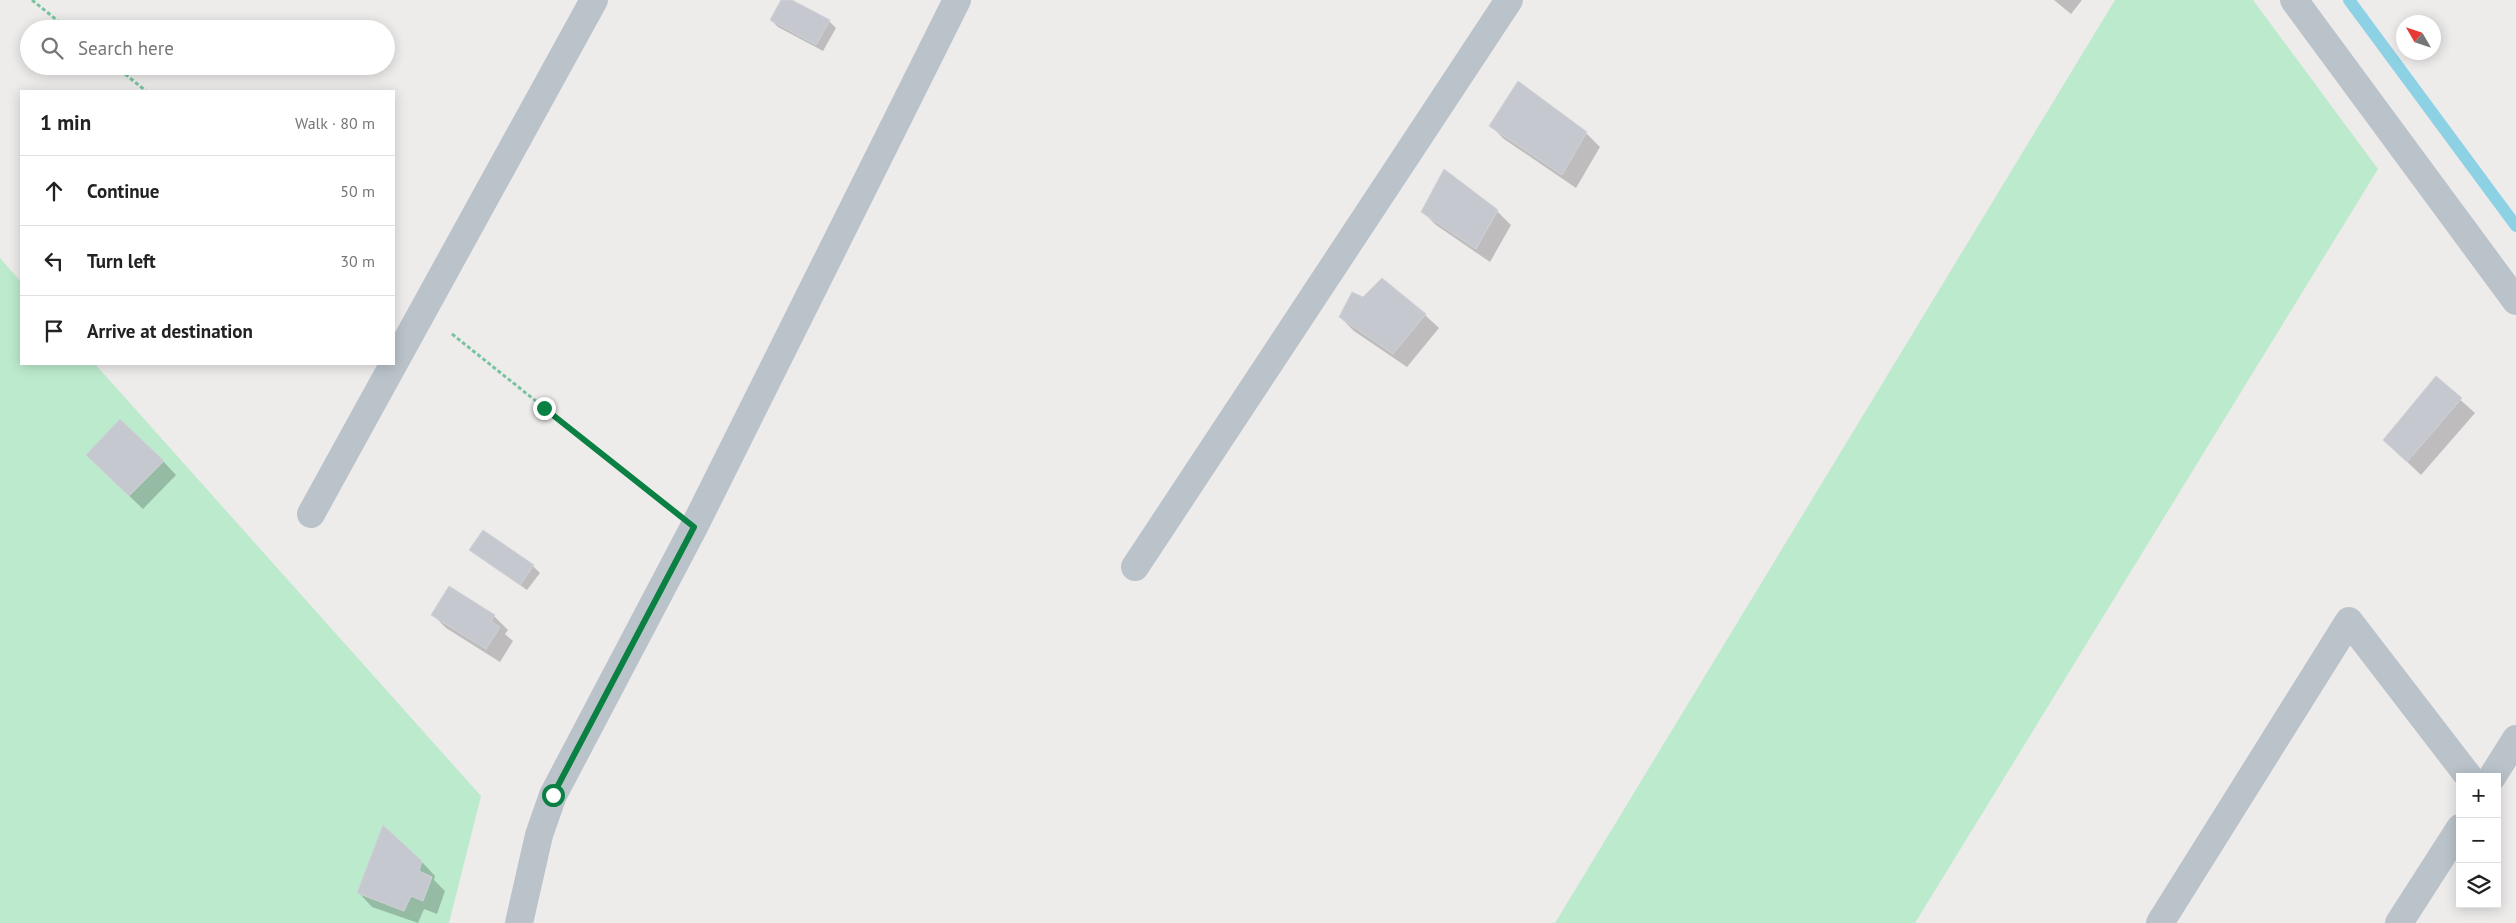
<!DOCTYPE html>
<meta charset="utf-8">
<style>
:root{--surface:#fff;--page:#f2f2f2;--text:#222;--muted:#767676;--line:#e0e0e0}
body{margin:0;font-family:"PT Sans",sans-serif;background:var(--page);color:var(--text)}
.controls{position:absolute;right:15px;bottom:15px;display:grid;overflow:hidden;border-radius:0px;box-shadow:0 2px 12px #0003}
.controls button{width:45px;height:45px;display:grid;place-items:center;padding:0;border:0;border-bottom:1px solid var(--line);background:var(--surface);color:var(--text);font:25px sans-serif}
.compass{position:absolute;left:2396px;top:15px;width:45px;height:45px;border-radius:50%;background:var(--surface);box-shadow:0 2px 12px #0003;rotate:309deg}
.stop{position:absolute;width:15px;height:15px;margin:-11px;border:4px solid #0b8043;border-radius:50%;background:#fff}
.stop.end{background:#0b8043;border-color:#fff;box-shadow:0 1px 5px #0008}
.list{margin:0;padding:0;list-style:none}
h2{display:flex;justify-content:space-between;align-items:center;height:65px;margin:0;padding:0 20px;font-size:21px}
h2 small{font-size:16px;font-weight:400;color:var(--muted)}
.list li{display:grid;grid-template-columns:32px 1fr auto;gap:15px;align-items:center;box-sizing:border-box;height:70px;padding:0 20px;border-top:1px solid var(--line)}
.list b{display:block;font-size:19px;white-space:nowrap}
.list em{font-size:16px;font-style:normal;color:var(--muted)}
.icon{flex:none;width:28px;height:28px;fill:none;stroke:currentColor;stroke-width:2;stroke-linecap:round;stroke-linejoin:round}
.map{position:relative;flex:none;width:2516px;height:923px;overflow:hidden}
.search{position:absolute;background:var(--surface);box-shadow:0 2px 12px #0003;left:20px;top:20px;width:375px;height:55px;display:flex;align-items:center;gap:12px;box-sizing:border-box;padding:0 18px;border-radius:28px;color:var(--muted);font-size:19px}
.panel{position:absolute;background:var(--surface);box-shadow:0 2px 12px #0003;left:20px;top:90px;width:375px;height:275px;border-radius:0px}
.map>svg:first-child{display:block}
.green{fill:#bceacd}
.shadow{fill:#0003}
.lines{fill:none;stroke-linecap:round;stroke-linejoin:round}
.stream{stroke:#8cd1e4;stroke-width:12}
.building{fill:#c5c8ce;stroke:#d0d2d7}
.path{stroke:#77c59e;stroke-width:3;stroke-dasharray:4 2.5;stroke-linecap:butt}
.minor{stroke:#bac3ca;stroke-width:28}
.route{stroke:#0b8043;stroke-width:6}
</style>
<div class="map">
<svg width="2516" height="923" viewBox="0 0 2516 923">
<rect width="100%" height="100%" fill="#eeebeb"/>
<!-- green -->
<path class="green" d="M2115,0h138l125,169 -463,754h-360z
M0,258l21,24v82h74l386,432 -32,127h-449z"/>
<!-- shadow -->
<path class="shadow" d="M783,0h7l39,21 7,7 -13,23 -45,-24 -7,-7z
M2054,0h28l-11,14z
M1491,126l95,7 14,14 -24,41 -72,-49z
M1445,171l52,40 14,14 -21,37 -54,-37 -13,-13z
M1363,299l62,16 14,13 -32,39 -53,-36 -14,-14z
M2436,378l39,35 -54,62 -37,-35z
M163,461l13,14 -33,34 -42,-40z
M471,550l62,16 7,7 -13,17z
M449,588l45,28 14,14 -3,4 8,7 -13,21 -54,-34 -13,-13z
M422,862l13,14 -1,4 11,11 -8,23 -13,-5 -6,14 -46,-16 -13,-14z"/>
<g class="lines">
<!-- stream -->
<path class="stream" d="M2349,0l167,226"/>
</g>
<!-- building -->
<path class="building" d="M781,0h11l38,20 -14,25 -46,-25z
M1518,81l69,51 -25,43 -73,-49z
M1444,169l54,41 -22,39 -55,-37z
M1382,278l44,36 -33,40 -54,-37 13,-25 11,5z
M2436,376l26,22 -55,64 -24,-22z
M120,419l44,42 -35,35 -43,-41z
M483,530l51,35 -14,20 -51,-35z
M449,586l46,29 -4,6 9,6 -14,22 -55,-34z
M383,825l39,36 -3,10 13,6 -9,24 -12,-5 -7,15 -47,-18z"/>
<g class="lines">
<!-- path -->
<path class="path" d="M32,0l36,29
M115,66l31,25
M452,334l214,171"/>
<!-- minor -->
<path class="minor" d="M2294,0l222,301
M311,514l283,-514
M1135,567l374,-567
M2492,777l24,-38
M519,923l20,-88 14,-40 141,-268 263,-527
M2160,923l189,-302 120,156
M2399,923l61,-95"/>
</g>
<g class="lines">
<!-- route -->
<path class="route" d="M544,408l150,119 -141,268"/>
</g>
</svg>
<div class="controls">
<button>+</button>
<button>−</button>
<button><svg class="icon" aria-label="layers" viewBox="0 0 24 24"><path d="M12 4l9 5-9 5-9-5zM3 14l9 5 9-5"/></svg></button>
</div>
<svg class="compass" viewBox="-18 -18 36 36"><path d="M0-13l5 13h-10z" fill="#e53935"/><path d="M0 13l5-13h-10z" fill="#767676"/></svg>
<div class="stop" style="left:553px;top:795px"></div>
<div class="stop end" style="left:544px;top:408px"></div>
<div class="search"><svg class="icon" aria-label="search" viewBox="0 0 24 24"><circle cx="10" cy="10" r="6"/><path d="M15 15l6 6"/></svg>Search here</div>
<section class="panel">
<h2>1 min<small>Walk · 80 m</small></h2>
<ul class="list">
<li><svg class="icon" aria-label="ahead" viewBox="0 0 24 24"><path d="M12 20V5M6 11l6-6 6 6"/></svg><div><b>Continue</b></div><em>50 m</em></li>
<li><svg class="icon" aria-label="left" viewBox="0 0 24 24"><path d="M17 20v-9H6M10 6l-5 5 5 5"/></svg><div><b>Turn left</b></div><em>30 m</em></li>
<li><svg class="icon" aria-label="arrive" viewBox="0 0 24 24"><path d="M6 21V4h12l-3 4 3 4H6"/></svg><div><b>Arrive at destination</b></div></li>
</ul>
</section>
</div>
